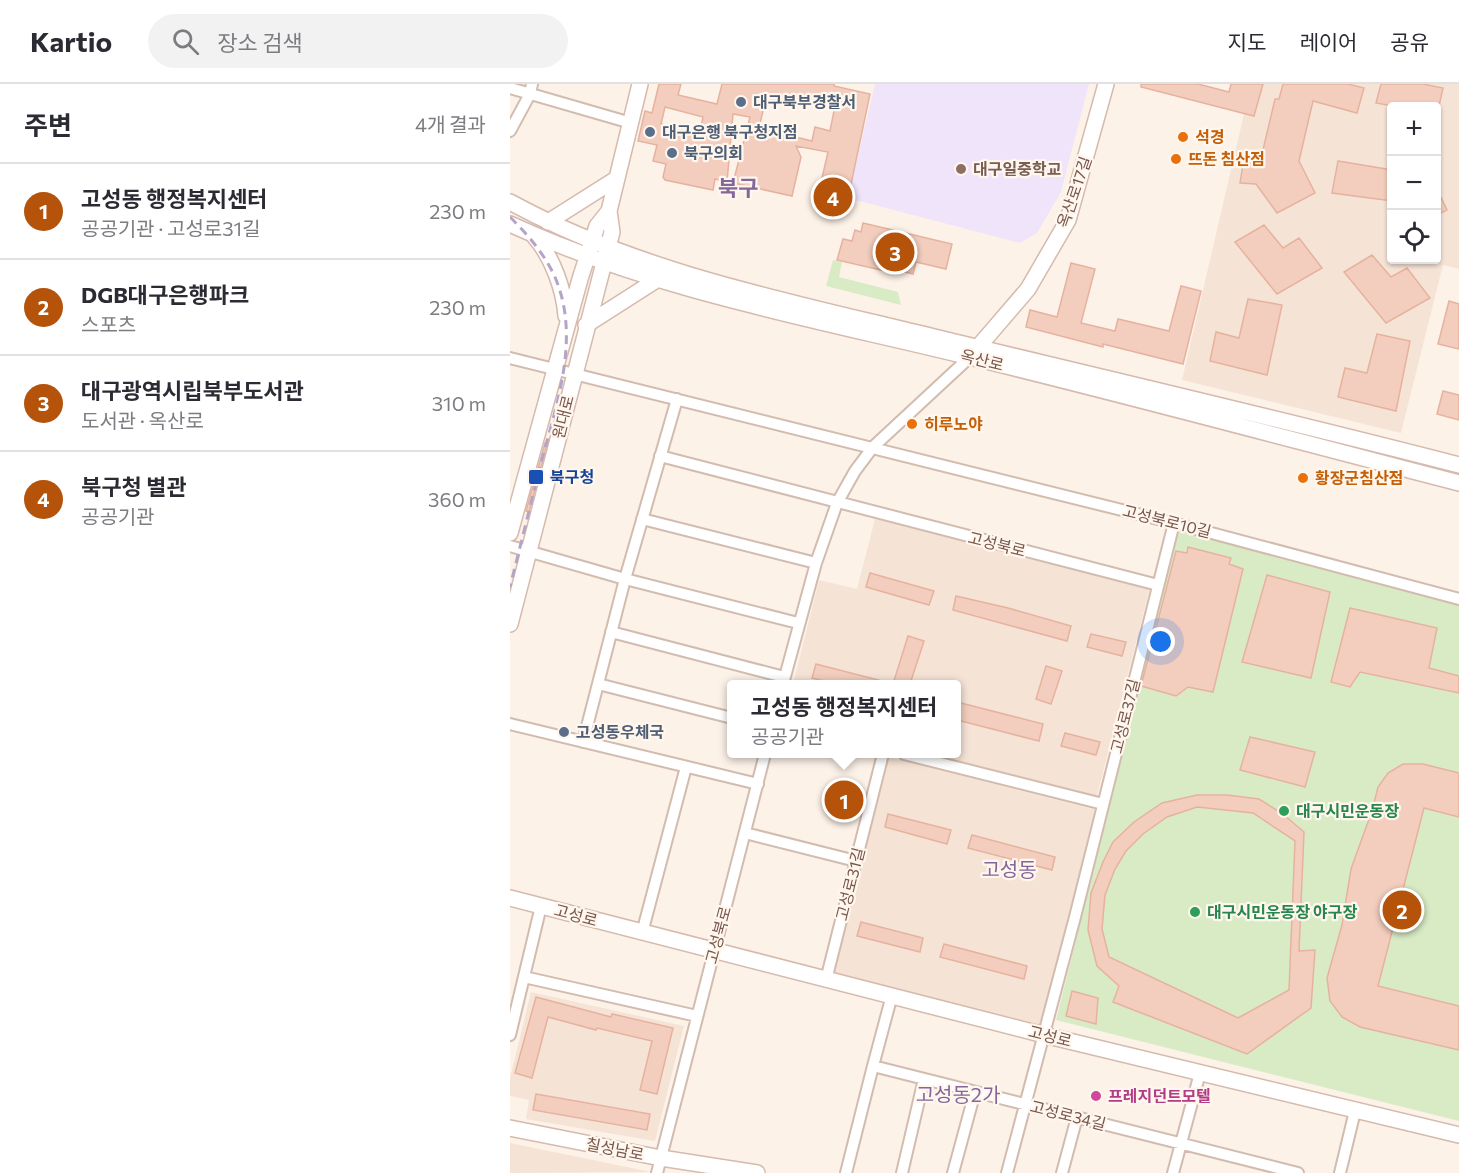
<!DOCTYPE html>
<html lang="ko">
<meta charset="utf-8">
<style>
:root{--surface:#fff;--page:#f2f2f3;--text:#2b2b33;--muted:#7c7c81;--line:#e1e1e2;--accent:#b45309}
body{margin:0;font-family:Commissioner,"Noto Sans KR",sans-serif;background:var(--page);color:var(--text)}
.controls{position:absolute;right:18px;top:18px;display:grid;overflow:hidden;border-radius:6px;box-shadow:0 2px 4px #0004}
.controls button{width:54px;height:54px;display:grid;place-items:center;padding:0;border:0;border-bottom:2px solid var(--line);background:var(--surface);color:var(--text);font:30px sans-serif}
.you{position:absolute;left:651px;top:558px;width:21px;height:21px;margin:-15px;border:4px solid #fff;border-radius:50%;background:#1a73e8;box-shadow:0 0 0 9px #1a73e833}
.badge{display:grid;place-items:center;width:39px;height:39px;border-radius:50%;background:var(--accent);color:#fff;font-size:20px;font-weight:700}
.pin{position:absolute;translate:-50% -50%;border:3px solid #fff;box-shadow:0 2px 6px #0006}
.popup{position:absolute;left:217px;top:596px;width:234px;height:78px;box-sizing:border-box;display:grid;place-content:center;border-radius:6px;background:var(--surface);filter:drop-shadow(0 2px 4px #0005);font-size:20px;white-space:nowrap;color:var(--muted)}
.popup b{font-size:22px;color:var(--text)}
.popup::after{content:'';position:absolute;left:50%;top:100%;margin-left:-12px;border:12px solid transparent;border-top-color:var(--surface)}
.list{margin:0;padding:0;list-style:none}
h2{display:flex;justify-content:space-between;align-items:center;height:78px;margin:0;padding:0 24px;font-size:26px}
h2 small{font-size:20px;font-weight:400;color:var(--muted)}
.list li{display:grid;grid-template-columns:39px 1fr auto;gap:18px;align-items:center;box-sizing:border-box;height:96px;padding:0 24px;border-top:2px solid var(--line)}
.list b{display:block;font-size:22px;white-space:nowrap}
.list p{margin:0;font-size:20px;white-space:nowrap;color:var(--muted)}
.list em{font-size:20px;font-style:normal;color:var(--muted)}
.icon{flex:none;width:33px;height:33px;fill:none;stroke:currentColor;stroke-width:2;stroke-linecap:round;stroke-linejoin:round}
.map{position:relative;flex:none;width:949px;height:1089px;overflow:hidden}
header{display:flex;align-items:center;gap:36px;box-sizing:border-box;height:84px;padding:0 30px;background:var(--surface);border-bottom:2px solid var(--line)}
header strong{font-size:28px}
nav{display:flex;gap:33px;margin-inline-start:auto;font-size:21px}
.search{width:420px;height:54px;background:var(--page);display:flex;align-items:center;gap:15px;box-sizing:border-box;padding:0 21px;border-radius:33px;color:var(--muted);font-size:22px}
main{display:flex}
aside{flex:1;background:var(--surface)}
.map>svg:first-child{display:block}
.residential{fill:#f5e3d6;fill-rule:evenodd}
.education{fill:#efe4fa}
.green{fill:#d9ebc5}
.building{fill:#f3cebe;stroke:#e6b29e;stroke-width:1.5;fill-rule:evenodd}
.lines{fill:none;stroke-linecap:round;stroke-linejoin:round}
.street-casing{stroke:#d2bbaf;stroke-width:14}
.secondary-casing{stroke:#d5baad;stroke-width:18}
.street{stroke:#fff;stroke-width:10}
.secondary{stroke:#fff;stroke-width:15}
.rail{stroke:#b4a5c8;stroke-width:3;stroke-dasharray:9 6;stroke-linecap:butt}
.service-dot{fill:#5c6f8a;stroke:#fff7ee;stroke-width:2}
.food-dot{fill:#e8710a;stroke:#fff7ee;stroke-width:2}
.education-dot{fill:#8d6e63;stroke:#fff7ee;stroke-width:2}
.transit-dot{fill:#1a4fb4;stroke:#fff7ee;stroke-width:2}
.leisure-dot{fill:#2e9e5b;stroke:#fff7ee;stroke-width:2}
.hotel-dot{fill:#d1479c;stroke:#fff7ee;stroke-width:2}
.labels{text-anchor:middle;stroke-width:4.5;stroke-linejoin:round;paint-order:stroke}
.service-label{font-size:16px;font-weight:bold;fill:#4e5e75;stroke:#fff7ee;text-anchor:start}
.food-label{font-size:16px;font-weight:bold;fill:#c56008;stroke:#fff7ee;text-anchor:start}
.education-label{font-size:16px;font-weight:bold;fill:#785e54;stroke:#fff7ee;text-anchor:start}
.street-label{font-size:16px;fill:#78564b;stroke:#fff7ee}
.transit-label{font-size:16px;font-weight:bold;fill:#164399;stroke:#fff7ee;text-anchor:start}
.leisure-label{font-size:16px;font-weight:bold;fill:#27864d;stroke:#fff7ee;text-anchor:start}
.hotel-label{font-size:16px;font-weight:bold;fill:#b23c85;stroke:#fff7ee;text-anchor:start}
.quarter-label{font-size:20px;fill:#84669b;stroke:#fff7ee}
.district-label{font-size:22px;font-weight:bold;fill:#84669b;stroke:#fff7ee}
</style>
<header>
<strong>Kartio</strong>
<div class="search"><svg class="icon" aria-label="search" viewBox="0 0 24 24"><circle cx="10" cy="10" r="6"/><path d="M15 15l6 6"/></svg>장소 검색</div>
<nav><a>지도</a><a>레이어</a><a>공유</a></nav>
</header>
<main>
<aside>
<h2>주변<small>4개 결과</small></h2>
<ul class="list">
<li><span class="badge">1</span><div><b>고성동 행정복지센터</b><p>공공기관 · 고성로31길</p></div><em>230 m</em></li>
<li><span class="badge">2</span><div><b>DGB대구은행파크</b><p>스포츠</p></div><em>230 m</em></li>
<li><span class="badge">3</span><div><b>대구광역시립북부도서관</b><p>도서관 · 옥산로</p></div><em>310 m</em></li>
<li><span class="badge">4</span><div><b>북구청 별관</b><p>공공기관</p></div><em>360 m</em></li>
</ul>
</aside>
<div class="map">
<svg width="949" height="1089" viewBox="0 0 949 1089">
<rect width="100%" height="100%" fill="#fdf2e8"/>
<!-- residential -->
<path class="residential" d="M741,0h208v185l-16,-4 -42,168 -219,-53zM882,22h44v154h-44z
M365,435l275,68 -53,209 -170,-42h29v-70h-163l26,-104 38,9z
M379,673l207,53 -56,215 -207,-51z
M21,908l153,34 -29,115 -129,-22 3,-19 -19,-4v-18z
M0,1059l141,29 -141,1z"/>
<!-- education -->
<path class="education" d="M365,0h214l-28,108 -24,41 -17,10 -172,-45z"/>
<!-- green -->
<path class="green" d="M323,176l9,2 -3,15 59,15 3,13 -75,-19z
M668,448l92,20 189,49v520l-403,-101z"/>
<!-- building -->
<path class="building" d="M149,0h22l-3,11 39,9 5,-20h112v2l36,8 -24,114 -29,-8 11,-48 -32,-6 5,11 -9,39 -59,-13 17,-66 -17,-3 -6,68 -12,-3 -2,11 -48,-10 -2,-3 3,-13 -13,-3 4,-16 -19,-4 7,-30 7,2zM279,12l46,10 -5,25 -15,-4 -3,14 -53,-13 7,-30 22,5zM155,23l38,10 -3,15 -39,-8z
M631,0h57l31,8 2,-8h32l-9,32 -113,-29z
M773,0h65l16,4 -7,25 -44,-12 -14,60 16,32 -38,20 -21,-29 -16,-1 5,-31 17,2 13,-55h4z
M871,0h42l20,4 -4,18h-46l-17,-3z
M828,77l54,9v31l-60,-8z
M927,105l10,21 -10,5z
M353,139l89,21 -6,25 -30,-7 -3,12 -19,-5v4l-57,-13 6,-21 9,2 3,-11 6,2z
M754,141l19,23 16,-10 23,30 -45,26 -42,-52z
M862,171l19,22 16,-9 23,30 -44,25 -42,-51z
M561,179l24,6 -14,54 34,8 3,-12 51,12 12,-45 20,5 -18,73 -80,-20v3l-77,-20 4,-17 27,7z
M738,215l34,6 -15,70 -57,-14 6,-29 23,6z
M939,217l10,3v45l-21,-5z
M867,250l33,7 -14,70 -58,-14 7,-29 22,5z
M933,307l16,4v25l-22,-6z
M35,359l2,1 -18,68 -3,-1z
M678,463l43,11 -2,6 14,5 -30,123 -25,-5 -12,9 -35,-10 35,-135 11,2z
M360,489l64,18 -5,14 -63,-18z
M757,491l63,17 -19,86 -69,-16z
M446,512l52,12 63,18 -4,15 -114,-31z
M840,524l87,20 -8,40 30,8v17l-99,-21 -10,15 -19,-5z
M581,550l35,8 -4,14 -35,-9z
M398,552l16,5 -14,43h-17z
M306,580l70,18v2h-51l-23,-6z
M536,582l16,5 -11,33 -15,-5z
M447,618l86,22 -4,17 -82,-21z
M555,649l35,9 -4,13 -35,-9z
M740,653l65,15 -10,35 -65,-17z
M893,680h20l36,9v44l-35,-9 -46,178 81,20v44l-99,-23 -18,-10 -12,-16 -3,-23 15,-53 9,-56 21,-58 6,-24 10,-14z
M687,711h30l32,4 24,15 21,18 -5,119 16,-1 -4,58 -64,46 -134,-52 6,-16 -22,-20 -9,-36 3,-37 12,-31 10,-20 21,-20 28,-19zM687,723l56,6 42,28 -6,149 -51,28 -129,-61 -7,-28 3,-34 10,-26 11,-18 17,-17 24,-17z
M378,730l63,16 -4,14 -62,-17z
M462,751l83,22 -3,13 -84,-22z
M351,838l62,16 -3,14 -63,-16z
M434,860l83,22 -3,13 -84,-22z
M562,907l26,7 -2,26 -30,-8z
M26,913l75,20 1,-3 61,14 -16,66 -17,-4 12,-49 -55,-13 -1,2 -48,-13 -16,61 -17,-5z
M26,1010l114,20 -3,16 -114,-20z"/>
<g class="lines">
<!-- street casing -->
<g class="street-casing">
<path id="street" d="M0,4l121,35
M0,47l20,-37 2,-10
M0,274l664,165 285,76
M150,372l498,129
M132,435l174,44
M0,462l115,33 173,44
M101,548l173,45
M88,600l134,34
M273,600l33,-121 21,-60 18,-32 18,-24 97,-90
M0,640l248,60
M73,658l42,-163 52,-180
M394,670l199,50
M235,749l111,28
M132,849l44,-166
M14,893l173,39
M316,896l57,-226
M382,911l-19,71 425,107
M0,951l31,-129
M147,1089l108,-419
M336,1089l27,-107
M392,1089l22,-94
M443,1089l22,-81
M497,1089l68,-256 99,-394
M552,1089l15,-56
M663,1089l27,-100
M830,1089l15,-62"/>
</g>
<!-- secondary casing -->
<g class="secondary-casing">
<path id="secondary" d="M0,118c130,71 281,100 424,135 175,42 351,83 525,128
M38,138l68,-43
M0,140c146,67 305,95 460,133 164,40 326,84 489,126
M24,152c18,20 30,53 32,80
M76,241l72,-46
M463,269l55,-64 40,-69 38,-136
M0,449l70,-254 17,-53 12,-15
M0,540l102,-392 -3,-21 31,-127
M0,814l534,137 415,100
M0,1044l151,30 96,15"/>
</g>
<!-- street -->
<use href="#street" class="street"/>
<!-- secondary -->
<use href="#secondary" class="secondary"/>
<!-- rail -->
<path class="rail" d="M0,133c17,17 33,35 44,58 28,62 2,130 -14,192 -10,40 -20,80 -30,120"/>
</g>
<!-- markers -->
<g class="service-dot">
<circle cx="231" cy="18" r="6"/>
<circle cx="140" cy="48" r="6"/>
<circle cx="162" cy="69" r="6"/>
<circle cx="54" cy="648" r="6"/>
</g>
<g class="food-dot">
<circle cx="673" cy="53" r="6"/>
<circle cx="666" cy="75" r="6"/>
<circle cx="402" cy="340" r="6"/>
<circle cx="793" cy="394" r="6"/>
</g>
<circle class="education-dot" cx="451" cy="85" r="6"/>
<rect class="transit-dot" x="18" y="385" width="16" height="16" rx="3"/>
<g class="leisure-dot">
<circle cx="774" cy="727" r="6"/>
<circle cx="685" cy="828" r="6"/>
</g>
<circle class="hotel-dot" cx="586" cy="1012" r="6"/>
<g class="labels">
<!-- service labels -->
<g class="service-label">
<text x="243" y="24">대구북부경찰서</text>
<text x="152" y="54">대구은행 북구청지점</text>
<text x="174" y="75">북구의회</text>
<text x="66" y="654">고성동우체국</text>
</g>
<!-- food labels -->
<g class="food-label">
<text x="685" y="59">석경</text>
<text x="678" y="81">뜨돈 침산점</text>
<text x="414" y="346">히루노야</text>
<text x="805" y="400">황장군침산점</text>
</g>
<!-- education labels -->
<g class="education-label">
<text x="463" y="91">대구일중학교</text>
</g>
<!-- street labels -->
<g class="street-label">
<text transform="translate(564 108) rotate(-71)" y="6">옥산로17길</text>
<text transform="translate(472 276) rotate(14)" y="6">옥산로</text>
<text transform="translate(53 333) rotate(-76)" y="6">원대로</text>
<text transform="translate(657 437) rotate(14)" y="6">고성북로10길</text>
<text transform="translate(487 460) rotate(14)" y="6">고성북로</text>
<text transform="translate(615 632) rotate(-76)" y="6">고성로37길</text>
<text transform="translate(340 800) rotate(-76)" y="6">고성로31길</text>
<text transform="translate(66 831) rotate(15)" y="6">고성로</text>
<text transform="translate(208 851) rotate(-75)" y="6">고성북로</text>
<text transform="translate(540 952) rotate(14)" y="6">고성로</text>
<text transform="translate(558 1031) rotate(14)" y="6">고성로34길</text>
<text transform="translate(105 1065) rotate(11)" y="6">칠성남로</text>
</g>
<!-- transit labels -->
<g class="transit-label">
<text x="40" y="399">북구청</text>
</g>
<!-- leisure labels -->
<g class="leisure-label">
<text x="786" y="733">대구시민운동장</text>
<text x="697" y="834">대구시민운동장 야구장</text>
</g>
<!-- hotel labels -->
<g class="hotel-label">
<text x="598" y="1018">프레지던트모텔</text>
</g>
<!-- quarter labels -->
<g class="quarter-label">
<text x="499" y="793">고성동</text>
<text x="448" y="1018">고성동2가</text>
</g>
<!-- district labels -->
<g class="district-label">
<text x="228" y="112">북구</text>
</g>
</g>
</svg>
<div class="controls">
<button>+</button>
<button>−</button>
<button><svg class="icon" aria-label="locate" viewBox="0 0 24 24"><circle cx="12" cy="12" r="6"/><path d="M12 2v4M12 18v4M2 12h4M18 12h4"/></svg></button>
</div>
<div class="you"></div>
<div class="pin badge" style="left:334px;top:716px">1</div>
<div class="popup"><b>고성동 행정복지센터</b>공공기관</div>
<div class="pin badge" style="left:892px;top:826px">2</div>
<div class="pin badge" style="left:385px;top:168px">3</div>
<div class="pin badge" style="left:323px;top:113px">4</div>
</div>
</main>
